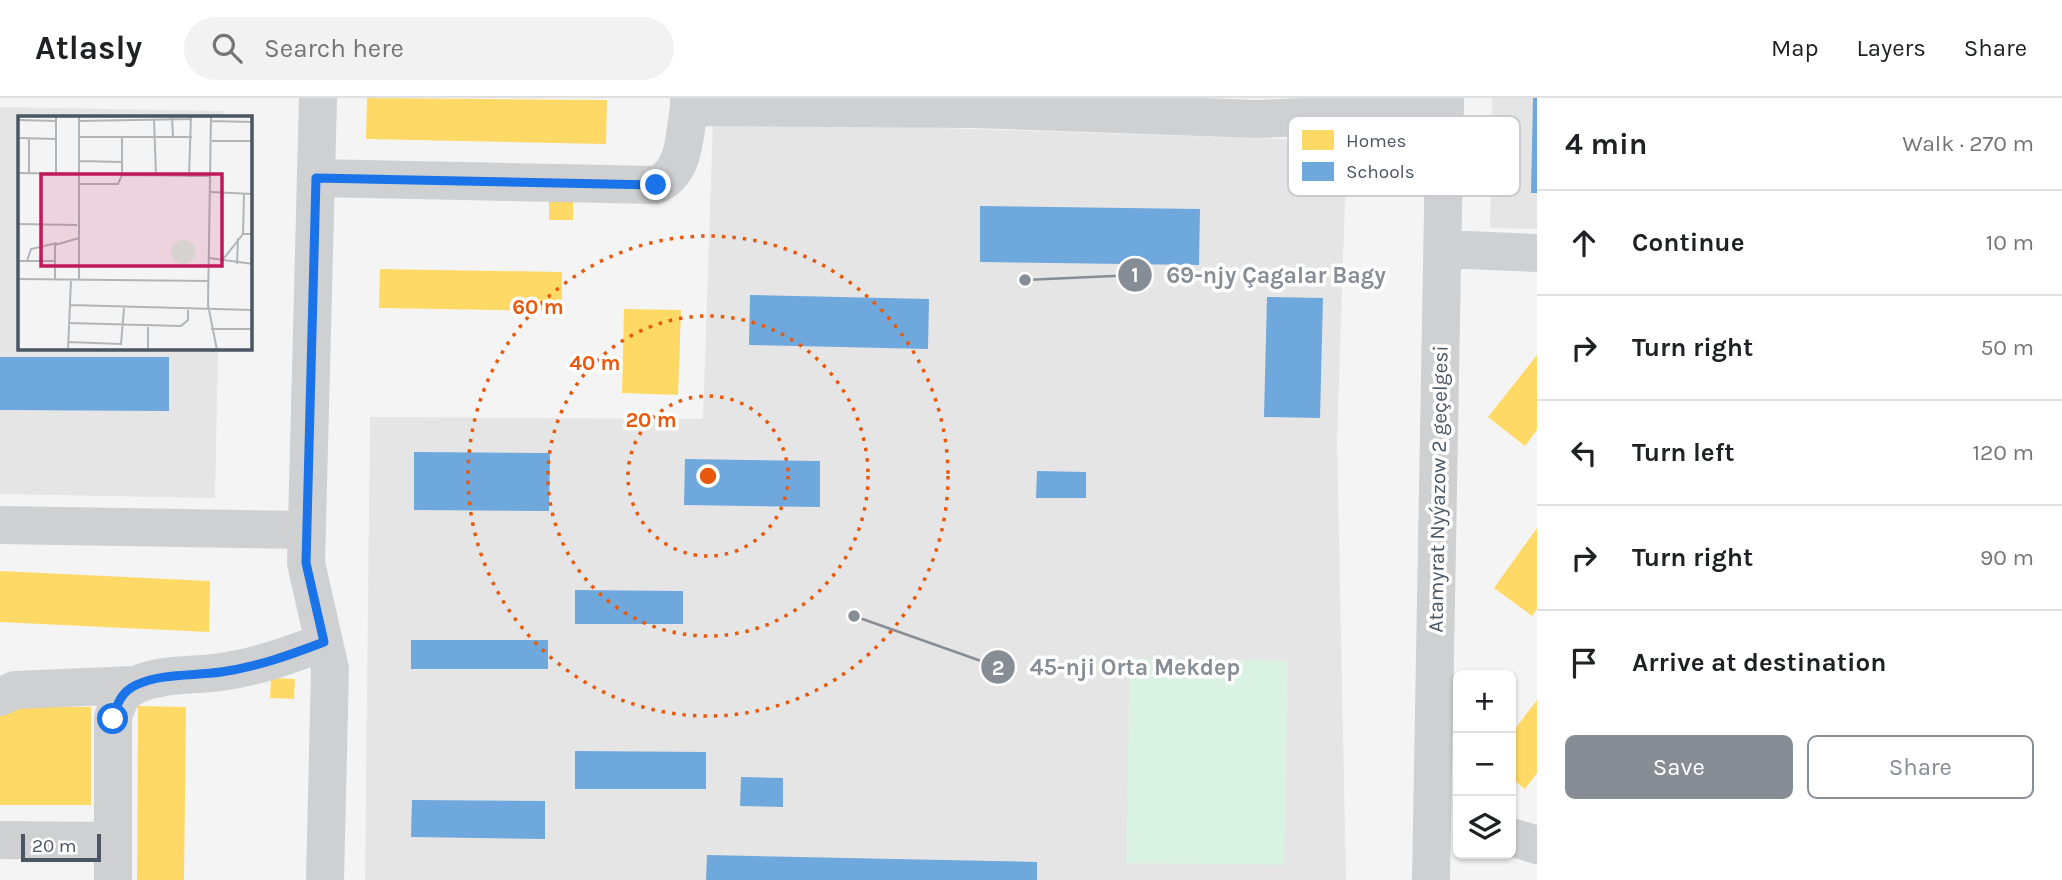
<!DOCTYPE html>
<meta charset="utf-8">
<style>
:root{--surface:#fff;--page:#f2f2f2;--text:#202124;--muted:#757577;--line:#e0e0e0;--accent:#868d94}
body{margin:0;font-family:Karla,sans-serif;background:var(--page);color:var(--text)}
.controls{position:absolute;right:21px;bottom:21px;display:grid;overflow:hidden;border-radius:10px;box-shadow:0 2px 5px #0004}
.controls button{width:63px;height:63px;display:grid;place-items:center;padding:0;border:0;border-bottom:2px solid var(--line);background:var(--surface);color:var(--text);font:35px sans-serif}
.scale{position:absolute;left:21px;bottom:18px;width:80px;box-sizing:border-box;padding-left:7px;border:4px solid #4a5661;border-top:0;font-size:19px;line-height:24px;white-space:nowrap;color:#4a5661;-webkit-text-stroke:5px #fff;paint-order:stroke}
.stop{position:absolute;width:21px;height:21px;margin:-16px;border:5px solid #1a73e8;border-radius:50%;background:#fff}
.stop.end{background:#1a73e8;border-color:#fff;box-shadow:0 2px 7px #0008}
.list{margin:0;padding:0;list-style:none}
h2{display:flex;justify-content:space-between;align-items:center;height:91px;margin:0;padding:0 28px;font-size:30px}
h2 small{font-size:23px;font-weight:400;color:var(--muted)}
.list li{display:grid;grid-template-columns:46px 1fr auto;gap:21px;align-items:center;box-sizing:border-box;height:105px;padding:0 28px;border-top:2px solid var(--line)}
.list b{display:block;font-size:26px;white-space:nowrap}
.list em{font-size:23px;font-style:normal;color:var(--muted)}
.actions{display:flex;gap:14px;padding:21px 28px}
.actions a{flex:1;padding:16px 0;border:2px solid var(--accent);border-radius:10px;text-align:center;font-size:24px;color:var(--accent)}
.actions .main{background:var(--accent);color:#fff}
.icon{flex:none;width:38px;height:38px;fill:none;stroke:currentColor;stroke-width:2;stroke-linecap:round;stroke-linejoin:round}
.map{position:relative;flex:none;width:1537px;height:782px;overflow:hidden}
header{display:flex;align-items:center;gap:42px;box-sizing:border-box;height:98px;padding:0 35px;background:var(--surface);border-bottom:2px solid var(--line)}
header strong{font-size:33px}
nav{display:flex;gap:38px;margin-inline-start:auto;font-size:24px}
.search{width:490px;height:63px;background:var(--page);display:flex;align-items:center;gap:18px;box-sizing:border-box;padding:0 24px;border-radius:38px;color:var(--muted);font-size:26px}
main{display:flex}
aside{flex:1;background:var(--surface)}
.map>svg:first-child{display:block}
.education{fill:#e6e5e6}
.green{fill:#d9f2e3}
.homes{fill:#ffd966}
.schools{fill:#6fa8dc}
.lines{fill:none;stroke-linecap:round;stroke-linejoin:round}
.minor{stroke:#ced0d2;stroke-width:38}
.route{stroke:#1a73e8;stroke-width:9}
.ring{fill:none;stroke:#e8590c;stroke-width:3.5;stroke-dasharray:3.5 7}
.labels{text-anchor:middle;stroke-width:7;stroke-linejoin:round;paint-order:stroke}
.street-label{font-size:21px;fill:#4a5661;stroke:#fff}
.inset-road{fill:none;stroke:#b0b5b9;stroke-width:2}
.view{fill:#c2185b;fill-opacity:0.15;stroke:#c2185b;stroke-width:3.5}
.inset-edge{fill:none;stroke:#4a5661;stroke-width:3.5}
.key{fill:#fff;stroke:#c9ccd0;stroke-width:2}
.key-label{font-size:19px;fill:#4a5661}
.centre{fill:#e8590c;stroke:#fff;stroke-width:3.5}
.ring-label{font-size:21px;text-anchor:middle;font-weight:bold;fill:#e8590c;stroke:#fff;stroke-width:7;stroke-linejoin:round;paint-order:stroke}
.leader{fill:none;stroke:#868d94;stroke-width:2.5}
.callout-dot{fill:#868d94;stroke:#fff;stroke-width:2.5}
.mark-label{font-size:21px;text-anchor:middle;font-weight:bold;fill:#fff}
.callout-label{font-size:23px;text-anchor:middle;font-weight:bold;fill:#868d94;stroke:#fff;stroke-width:7;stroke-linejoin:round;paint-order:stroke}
</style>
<header>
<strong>Atlasly</strong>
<div class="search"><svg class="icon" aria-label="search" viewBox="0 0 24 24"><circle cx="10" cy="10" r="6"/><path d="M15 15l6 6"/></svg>Search here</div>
<nav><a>Map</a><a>Layers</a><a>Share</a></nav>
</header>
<main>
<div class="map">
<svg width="1537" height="782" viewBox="0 0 1537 782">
<rect width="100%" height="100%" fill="#f4f4f4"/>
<!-- education -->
<path class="education" d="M1492,0h45v131l-47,-1z
M0,9l223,4v6h-204v231h199l-3,150 -215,-4z
M713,23l634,20 -10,299 9,440h-981l5,-463 333,2z"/>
<!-- green -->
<path class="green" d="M1130,560l158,3 -4,204 -158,-2z"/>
<!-- homes -->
<path class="homes" d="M367,0l240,2 -1,44 -240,-5z
M549,102h24v20h-24z
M380,171l182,3v39l-183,-3z
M624,211l57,1 -3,85 -56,-2z
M1537,257v75l-12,16 -37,-29z
M1537,430v81l-5,7 -38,-28z
M0,473l210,10 -1,51 -209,-10z
M271,580l24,1 -1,20 -24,-1z
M1537,602v73l-12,16 -14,-11v-44z
M138,608l48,1 -2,173h-47z
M0,609h91v98h-91z"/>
<!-- schools -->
<path class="schools" d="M1533,0h4v95h-6z
M980,108l220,3 -1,56 -219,-3z
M750,197l179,4 -1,50 -179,-4z
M1267,199l56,1 -3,120 -56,-1z
M0,259h169v54l-169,-1z
M414,354l136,1 -1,58 -135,-1z
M685,361l135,2v46l-136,-2z
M1037,373l49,1v26h-50z
M575,492l108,1v33h-108z
M411,542h137v29h-137z
M575,653l131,1v37h-131z
M741,679l42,1v29l-43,-1z
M412,702l133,1v38l-134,-2z
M707,757l330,7v18h-331z"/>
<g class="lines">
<!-- minor -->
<path class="minor" d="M318,0l-12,465 24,106 -5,211
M689,0v9l284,2 284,10 188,-8
M316,80l340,7c30,-13 28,-49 33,-78
M1443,151l94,4
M0,427l307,5
M0,599l15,-7 119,-5
M1511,739l26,8
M0,742l113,1v39
M113,743v-123c4,-14 8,-27 23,-33 26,-12 57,-9 85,-13 36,-5 69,-17 103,-30
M1431,782l14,-782"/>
</g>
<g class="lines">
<!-- route -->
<path class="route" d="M113,621c4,-15 8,-27 23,-34 26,-12 57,-9 85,-13 36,-5 69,-17 103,-30l-18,-79 10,-385 340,7"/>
</g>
<!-- distance rings -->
<g class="ring">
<circle cx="708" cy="378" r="80"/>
<circle cx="708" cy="378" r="160"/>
<circle cx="708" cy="378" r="240"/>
</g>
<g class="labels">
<!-- street labels -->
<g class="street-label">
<text transform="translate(1438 391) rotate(-89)" y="7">Atamyrat Nyýazow 2 geçelgesi</text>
</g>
</g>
<!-- overview -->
<g transform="translate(18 18)">
<rect width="234" height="234" fill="#f4f4f4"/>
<path d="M153 136a12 12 0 1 1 24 0a12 12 0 1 1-24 0Z" fill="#d9f2e3"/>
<path class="inset-road" d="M38,0v57M154,0l1,21M193,0l-3,189 9,45M0,4l38,1M136,4l2,55M61,5l112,-2M193,5l42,1M61,21h113M104,21v38l89,1M0,22l38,1M194,25h41M61,45l43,1M0,57l61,1M11,57v-34M171,61l2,-61M60,68h40l4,-9M193,76l42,2M226,77l-1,41h10M0,108l59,1M191,142l44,6M0,145h37v18M9,145l4,-12 26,-6M37,145v-16l24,-7M203,146l22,-28M219,148l1,-26M0,163l191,2M61,163v-163M52,189l183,5M50,207l113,3 7,-6v-10M130,209v25M193,213h42M50,226l53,2 3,-36M50,234l3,-70"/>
<path class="view" d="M23,58h181v92h-181z"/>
<rect width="234" height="234" class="inset-edge"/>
</g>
<!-- legend -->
<rect x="1288" y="18" width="232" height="80" rx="10" class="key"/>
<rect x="1302" y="32" width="32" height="20" fill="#ffd966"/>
<rect x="1302" y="64" width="32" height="19" fill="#6fa8dc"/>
<g class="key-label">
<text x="1346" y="49">Homes</text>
<text x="1346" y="80">Schools</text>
</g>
<circle cx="708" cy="378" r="10" class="centre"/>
<g class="ring-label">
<text x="538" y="216">60 m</text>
<text x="595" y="272">40 m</text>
<text x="651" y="329">20 m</text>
</g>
<!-- callouts -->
<path class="leader" d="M1025 182L1135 177M854 518L998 569"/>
<g class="callout-dot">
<circle cx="1025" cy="182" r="7"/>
<circle cx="854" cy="518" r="7"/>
<circle cx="1135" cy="177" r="18"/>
<circle cx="998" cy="569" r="18"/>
</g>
<g class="mark-label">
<text x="1135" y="184">1</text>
<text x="998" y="577">2</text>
</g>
<g class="callout-label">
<text x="1276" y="185">69-njy Çagalar Bagy</text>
<text x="1135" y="577">45-nji Orta Mekdep</text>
</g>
</svg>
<div class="controls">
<button>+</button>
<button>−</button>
<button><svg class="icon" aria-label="layers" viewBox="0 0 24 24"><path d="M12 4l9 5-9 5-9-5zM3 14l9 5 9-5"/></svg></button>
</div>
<div class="scale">20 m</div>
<div class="stop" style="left:113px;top:621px"></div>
<div class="stop end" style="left:656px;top:87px"></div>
</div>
<aside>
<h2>4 min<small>Walk · 270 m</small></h2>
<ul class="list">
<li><svg class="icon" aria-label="ahead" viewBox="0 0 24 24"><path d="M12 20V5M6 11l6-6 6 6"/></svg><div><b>Continue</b></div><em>10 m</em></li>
<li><svg class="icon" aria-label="right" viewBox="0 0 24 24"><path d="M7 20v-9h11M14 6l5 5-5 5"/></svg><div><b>Turn right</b></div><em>50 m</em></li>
<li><svg class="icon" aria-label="left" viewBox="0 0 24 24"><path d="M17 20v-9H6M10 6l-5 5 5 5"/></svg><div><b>Turn left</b></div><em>120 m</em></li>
<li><svg class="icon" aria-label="right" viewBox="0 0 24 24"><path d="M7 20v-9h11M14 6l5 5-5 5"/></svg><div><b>Turn right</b></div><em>90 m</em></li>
<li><svg class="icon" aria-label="arrive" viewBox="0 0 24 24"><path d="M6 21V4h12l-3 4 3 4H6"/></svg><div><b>Arrive at destination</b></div></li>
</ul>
<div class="actions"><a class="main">Save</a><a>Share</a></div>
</aside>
</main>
